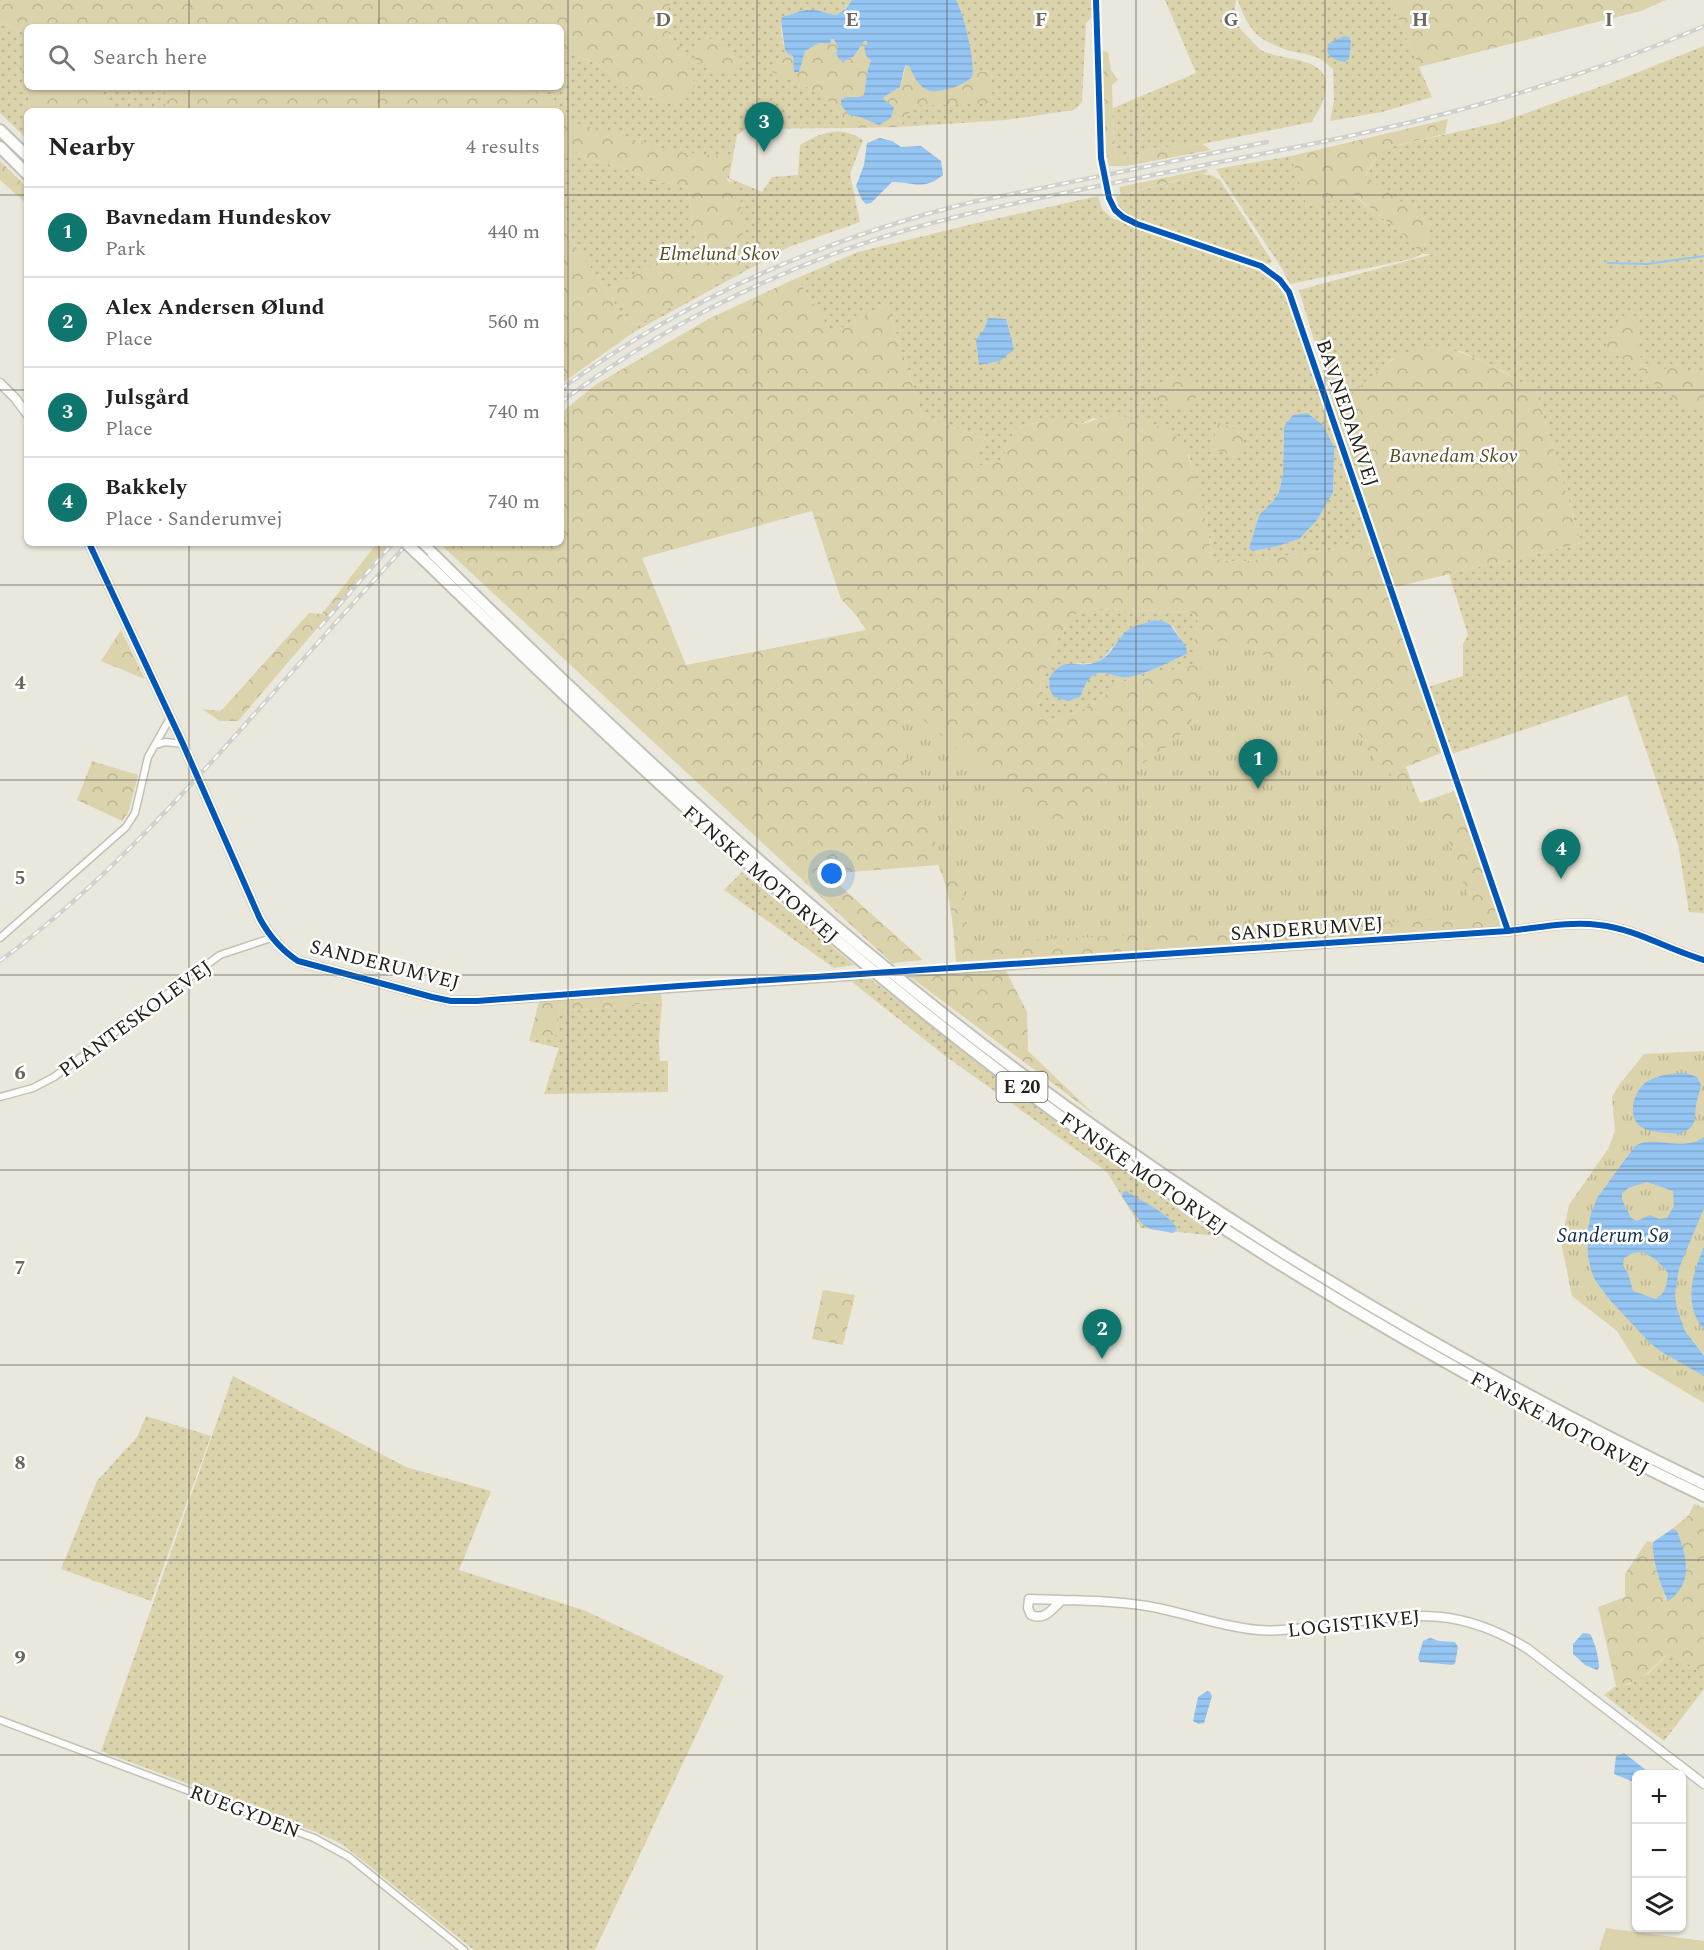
<!DOCTYPE html>
<meta charset="utf-8">
<style>
:root{--surface:#fff;--page:#f2f2f2;--text:#222;--muted:#767676;--line:#e0e0e0;--accent:#0f766e}
body{margin:0;font-family:Spectral,serif;background:var(--page);color:var(--text)}
.controls{position:absolute;right:18px;bottom:18px;display:grid;overflow:hidden;border-radius:9px;box-shadow:0 2px 4px #0004}
.controls button{width:54px;height:54px;display:grid;place-items:center;padding:0;border:0;border-bottom:2px solid var(--line);background:var(--surface);color:var(--text);font:30px sans-serif}
.you{position:absolute;left:832px;top:874px;width:21px;height:21px;margin:-15px;border:4px solid #fff;border-radius:50%;background:#1a73e8;box-shadow:0 0 0 9px #1a73e833}
.badge{display:grid;place-items:center;width:39px;height:39px;border-radius:50%;background:var(--accent);color:#fff;font-size:20px;font-weight:700}
.pin{position:absolute;translate:-50% -50px;filter:drop-shadow(0 2px 3px #0008)}
.pin::after{content:'';position:absolute;top:32px;width:21px;height:18px;background:inherit;clip-path:polygon(0 0,100% 0,50% 100%)}
.list{margin:0;padding:0;list-style:none}
h2{display:flex;justify-content:space-between;align-items:center;height:78px;margin:0;padding:0 24px;font-size:26px}
h2 small{font-size:20px;font-weight:400;color:var(--muted)}
.list li{display:grid;grid-template-columns:39px 1fr auto;gap:18px;align-items:center;box-sizing:border-box;height:90px;padding:0 24px;border-top:2px solid var(--line)}
.list b{display:block;font-size:22px;white-space:nowrap}
.list p{margin:0;font-size:20px;white-space:nowrap;color:var(--muted)}
.list em{font-size:20px;font-style:normal;color:var(--muted)}
.icon{flex:none;width:33px;height:33px;fill:none;stroke:currentColor;stroke-width:2;stroke-linecap:round;stroke-linejoin:round}
.map{position:relative;flex:none;width:1704px;height:1950px;overflow:hidden}
.search{position:absolute;background:var(--surface);box-shadow:0 2px 4px #0004;left:24px;top:24px;width:540px;height:66px;display:flex;align-items:center;gap:15px;box-sizing:border-box;padding:0 21px;border-radius:9px;color:var(--muted);font-size:22px}
.panel{position:absolute;background:var(--surface);box-shadow:0 2px 4px #0004;left:24px;top:108px;width:540px;height:438px;border-radius:9px}
.map>svg:first-child{display:block}
.grass{fill:url(#grass-dots);fill-rule:evenodd}
.forest{fill:url(#forest-crowns);fill-rule:evenodd}
.park{fill:url(#park-tufts)}
.pitch{fill:#dbd3ac}
.water{fill:url(#water-rules);fill-rule:evenodd}
.lines{fill:none;stroke-linecap:round;stroke-linejoin:round}
.stream{stroke:#95c5f2;stroke-width:2}
.street-casing{stroke:#c2c1b8;stroke-width:9}
.secondary-casing{stroke:#c2c1b8;stroke-width:11}
.highway-casing{stroke:#c2c1b8;stroke-width:14}
.street{stroke:#fcfcfa;stroke-width:6}
.secondary{stroke:#fcfcfa;stroke-width:8}
.highway{stroke:#fcfcfa;stroke-width:10}
.rail-casing{stroke:#d0d0cd;stroke-width:4.5}
.rail{stroke:#fff;stroke-width:2;stroke-dasharray:7;stroke-linecap:butt}
.street-bridge-casing{stroke:#c2c1b8;stroke-width:9;stroke-linecap:butt}
.highway-bridge-casing{stroke:#c2c1b8;stroke-width:14;stroke-linecap:butt}
.street-bridge{stroke:#fcfcfa;stroke-width:6}
.highway-bridge{stroke:#fcfcfa;stroke-width:10}
.cycleway-casing{stroke:#fff;stroke-width:10}
.cycleway{stroke:#0057b8;stroke-width:6}
.grid{fill:none;stroke:#68675e;stroke-width:1.5;stroke-opacity:0.55}
.labels{text-anchor:middle;stroke-width:5;stroke-linejoin:round;paint-order:stroke}
.shield{fill:#fff;stroke:#64645e;stroke-width:1.5}
.shield-label{font-size:18px;font-weight:bold;fill:#222119}
.park-label{font-size:20px;font-style:italic;fill:#574e25;stroke:#fff}
.street-label{font-size:20px;fill:#222119;stroke:#fff}
.water-label{font-size:21px;font-style:italic;fill:#102d48;stroke:#fff}
.grid-label{font-size:20px;text-anchor:middle;font-weight:bold;fill:#68675e;stroke:#fff;stroke-width:5;stroke-linejoin:round;paint-order:stroke}
</style>
<div class="map">
<svg width="1704" height="1950" viewBox="0 0 1704 1950">
<defs>
<pattern id="grass-dots" width="8" height="8" patternUnits="userSpaceOnUse" patternTransform="scale(1.5)"><rect width="8" height="8" fill="#dbd3ac"/><path d="M2 2h.1M6 6h.1" fill="none" stroke="#bcb593" stroke-width="1.8" stroke-linecap="round"/></pattern>
<pattern id="forest-crowns" width="20" height="18" patternUnits="userSpaceOnUse" patternTransform="scale(1.5)"><rect width="20" height="18" fill="#dbd3ac"/><path d="M2 6a3 3 0 1 1 6 0M12 15a3 3 0 1 1 6 0" fill="none" stroke="#bcb593"/></pattern>
<pattern id="park-tufts" width="24" height="20" patternUnits="userSpaceOnUse" patternTransform="scale(1.5)"><rect width="24" height="20" fill="#dbd3ac"/><path d="M3 7l-1-3M5 7V3M7 7l1-3M15 17l-1-3M17 17v-4M19 17l1-3" fill="none" stroke="#bcb593"/></pattern>
<pattern id="water-rules" width="6" height="5" patternUnits="userSpaceOnUse" patternTransform="scale(1.5)"><rect width="6" height="5" fill="#95c5f2"/><path d="M0 2.5h6" fill="none" stroke="#80a9cf"/></pattern>
</defs>
<rect width="100%" height="100%" fill="#eae8dd"/>
<!-- grass -->
<path class="grass" d="M671,0h181l-12,14 -6,1 -16,-4 -13,-1 -23,7c-2,10 0,27 5,36l6,2 57,73 -104,1 -9,6 -8,43 33,14 10,-15 26,-2 2,-30c22,-13 40,-20 63,-5l-13,34 10,48 -71,25 -155,85 -64,-94 -9,-49v-78h-7l-1,-16 -38,-5 1,-3h45v-38l38,16 28,22 45,17 7,-57c-16,-16 -15,-26 -8,-47zM564,121l69,18 94,39 7,5 8,87 -105,55 -4,-2 -21,-36 84,-44 -8,-54 -1,-3 -36,-5 -30,-14 -51,-12z
M956,0h137v16l-7,7 -4,79 -8,8 -68,10 -106,7 12,-21 79,-35 -19,2 -11,-63z
M1165,0h71c-3,18 -1,24 12,37 5,5 11,13 17,15 26,10 71,5 59,45 -2,9 -8,17 -12,25l-110,22 -52,5 -13,7 -21,2 -2,-11 -1,-39 83,-35z
M1238,0h152l42,97 -50,15 -52,9 4,-21 -1,-31c-5,-4 -10,-9 -15,-11 -9,-4 -19,-5 -28,-7 -31,-10 -42,-20 -52,-51z
M0,21l24,12 -2,48 5,11 4,19h-4v28l-27,-26z
M1704,46v867l-15,-1 -11,-68 -51,-149 -175,59 -24,-67 35,-11v-32l5,-9 -19,-61 132,-31 -45,-152 -35,-21 -41,-19 -68,8 -57,51 -36,-120 134,-36h-11l-11,5 -121,25 -9,-17 -65,-98 75,-13 16,50 46,-11 51,40 18,18 9,-31 -66,-45 16,-28 120,-27 112,-40z
M101,87h64v24h-56z
M1201,174l10,1 9,5 52,81 -1,2 -5,1 -134,-47c-9,-6 -13,-11 -16,-20z
M1098,196l4,13 10,9 145,50c12,8 20,16 28,28l84,237 -25,15 -104,14 -28,-3 -2,-18 -21,-86 -95,-37 -14,6 -20,-3 -24,1 -20,7 -8,14 -5,16 -24,7 -3,-12 9,-16 -62,-21 -36,-113 -55,29 -35,-55 61,-26 119,-29zM1284,427l15,112 -24,8 -23,4 -3,-4 10,-32 14,-14 6,-9 4,-18z
M1098,609l93,3 7,9 -3,16 -1,28 -67,15 -45,30 -34,12 -10,-8 3,-31 18,-47 11,-18 9,-6zM1155,620l18,6c5,10 11,17 14,28 -19,8 -38,19 -58,23 -11,2 -23,-7 -33,-3 -9,3 -13,16 -16,23l-3,-34c29,3 26,-8 43,-24 11,-10 21,-15 35,-19z
M742,872l112,93 -20,3 -110,-78z
M869,978l192,147 155,111 -75,-8 -34,-56 -163,-117 -92,-73z
M662,1002l-3,38 1,21h8v31l-124,2 15,-46 -30,-7 26,-5 5,-24z
M233,1376l173,91 85,24 -32,79 127,41 138,65 -129,274h-121l-132,-106 -26,-12 -215,-81z
M146,1416l65,20 -60,165 -90,-32 36,-88 40,-44z
M1668,1654l9,3 27,17v15l-40,52 -60,-46 12,-9 14,-2 19,-11z"/>
<!-- forest -->
<path class="forest" d="M0,0h671l-6,24 5,13 9,10 8,12 8,27 -23,18 -45,-17 -28,-22 -38,-16v-22h-534v60h74l8,24h-78l-4,-19 -5,-11 2,-48 -24,-12z
M1390,0h276l-25,11 -222,56z
M712,38l11,3 14,19 1,10 -8,5 -35,-13 1,-15z
M831,39h3l4,9 16,8 10,-16 3,1 4,19 -3,9 -3,22 29,16 -11,-8 1,-2 16,-10 6,-22 37,25 26,-10 3,-7 19,-2 2,32 -80,3 -13,21 -50,1 -26,-33 -52,-23 11,-15 10,-2 9,4 3,-8 13,-8 12,1z
M1102,51l6,1 3,18 7,10 -6,5 2,62 2,11 21,-2 13,-7 52,-5 9,6 -85,16h-17l-3,-14z
M165,87h351v3l37,5 1,16h-389z
M1448,119l-3,15 -64,15 -16,27 66,46 -9,32 -18,-19 -50,-40 -47,12 -16,-51z
M564,120l69,19 28,11 69,7 -3,23 7,3 6,8 5,73 -3,6 -105,55 -4,-2 -22,-36 85,-44 -8,-54 -1,-3 -36,-5 -30,-14 -51,-12 -8,-9z
M0,161l27,26v17l-27,-24z
M1208,169l-2,4 -5,1 -80,21 -2,-8z
M561,190l9,48 64,94 -73,52z
M797,278l35,55 55,-29 36,113 62,21 -9,16 3,12 24,-7 5,-16 8,-14c14,-5 29,-10 45,-8 6,0 12,3 18,3 10,0 20,-8 31,-9 19,0 56,10 69,24 14,14 31,97 33,120l28,3 104,-14 25,-15 72,220 -35,14 14,36 34,-12 46,119v17l-544,35c-3,-33 -4,-66 -18,-97l-111,9 96,86 -31,3 -453,-420h122v-130l34,-28 115,-67zM812,511l29,88 14,15 11,16 -180,35 -44,-107zM1098,609l93,3 7,9 -3,16 -2,28 -66,15 -45,30 -34,12 -10,-8 3,-31 18,-47 11,-17 9,-7z
M1636,316l2,37 7,10 19,6 15,-2 25,9v31l-6,2 -13,-3 -34,-25 -18,-17 -24,-13 -3,-5c6,-13 16,-26 30,-30z
M1434,345c39,9 68,25 102,46l45,152 -186,44 -60,-177c29,-26 58,-62 99,-65z
M1168,376c16,1 23,4 31,18l-10,13 -18,2 -14,-9v-12z
M1216,422l21,8 6,5 -2,23 -27,-9z
M377,543h7l4,2 -150,176h-18l-18,-12 19,2 88,-98 13,1z
M121,630l24,49 -44,-18z
M92,761l46,14 -9,36 -7,10 -45,-21z
M1005,969l22,43 1,39 67,64 -186,-139z
M661,994l1,8 -102,10 -5,24 -26,5 10,-39z
M823,1290l32,5 -12,50 -31,-6z
M1694,1504l10,4v166l-27,-17 -9,-3c-20,17 -24,28 -52,32l-18,-79 27,-10v-23l22,-33 6,1c-2,19 8,40 13,59l11,-69 -5,-3 17,-14z"/>
<!-- park -->
<path class="park" d="M1202,639c11,2 22,2 32,5 42,11 88,42 115,75 11,14 18,32 30,46 8,8 18,13 27,18l4,12 6,-1 4,9 14,-4 42,119 -506,25 -10,-66 -20,-20 -44,-133 24,-7 113,98 20,12 21,-10 39,-33 55,-38 18,-17 8,-12 4,-14z
M1704,1051v352l-67,-40 -20,-32 -45,-35 -11,-54 8,-37 39,-56 7,-18 -3,-34 7,-12 25,-31z"/>
<!-- pitch -->
<path class="pitch" d="M1606,1928l98,13v9h-105z"/>
<!-- water -->
<path class="water" d="M852,0h104c7,10 20,65 16,76 -4,9 -34,17 -42,15 -9,-2 -18,-16 -20,-24l-4,-2 -2,4 -4,18 -16,10 -1,2 11,8 -3,11 -12,7 -19,-8 -11,-2 -8,-10v-5c6,-6 16,0 23,-5l4,-26 3,-9 -5,-4 -2,-10 3,-1v-4h-3l-10,15 -11,6 -4,-3 -3,-6 2,-5 -4,-9h-3l-1,5 -11,-1 -14,8 -6,21h-5l-1,-16 -6,-3 -2,-3 -4,-29 1,-4c8,-2 16,-6 24,-7 24,-2 28,17 46,-10z
M1344,36l5,1 2,5 -2,17 -4,3c-11,-2 -24,-7 -14,-20z
M880,138l12,3 9,6 20,-1 20,15 2,14c-19,16 -29,7 -51,7l-21,21 -5,1 -4,-4 -6,-14 8,-21 3,-22z
M988,318l18,1 8,30 -14,12 -21,4 -3,-26 8,-9z
M1307,413l16,12 11,22 -1,45 -16,28 -18,19 -24,8 -23,4 -3,-3 10,-33 14,-14 6,-9 4,-18 1,-47 9,-12z
M1155,620c16,2 15,4 23,16 5,7 9,9 9,18 -19,8 -37,19 -58,23 -11,2 -23,-7 -33,-3 -9,3 -13,16 -16,23l-12,4 -14,-4 -4,-7 -1,-11c14,-26 30,-8 50,-18 13,-6 17,-22 29,-31 7,-5 18,-7 27,-10z
M1686,1073l11,4 4,8c-1,7 -4,13 -5,20 -2,16 2,21 -16,29 -11,-1 -27,-1 -37,-6 -17,-9 -10,-36 2,-45 11,-8 28,-10 41,-10z
M1704,1137v71l-25,60 -4,28 2,13 8,22 19,25v20l-44,-25 -11,-9 -40,-43 -14,-19 -4,-10 -3,-14 -1,-22 4,-21 6,-15 38,-52c18,-12 47,7 69,-9zM1647,1182l26,9 1,15 -7,12 -8,1 -9,-4 -13,6 -6,-3c-3,-9 -10,-15 -9,-24l6,-6zM1641,1252c11,3 20,12 27,21 -1,11 -2,20 -12,26l-23,-8 -5,-18 -5,-6 1,-9 9,-5z
M1126,1191c17,11 39,20 51,37l-1,3 -3,2 -22,-4 -8,-4 -21,-28 1,-5z
M1704,1247v83c-21,-25 -12,-56 0,-83z
M1672,1529l5,2c10,26 17,53 -9,70 -7,-13 -17,-45 -15,-59z
M1583,1633l7,1c5,9 9,23 9,34l-2,2 -12,-5 -12,-11v-10z
M1430,1638l9,3 16,1 3,5 -3,17 -3,1 -32,-3 -2,-4 5,-17z
M1207,1691l3,1 2,4 -8,27 -6,1 -5,-3 5,-24z
M1624,1753l27,21h-15v9l-22,-9 2,-18z"/>
<g class="lines">
<!-- stream -->
<path class="stream" d="M1608,263l39,1 57,-8"/>
<!-- street casing -->
<g class="street-casing">
<path id="street" d="M1096,0l5,158
M1109,198c7,13 15,19 28,26l124,42 19,14 9,12 219,639
M156,745l9,-3 18,2
M0,938l126,-111 9,-14 13,-56 22,-39
M0,1097l33,-9 21,-11 166,-122 51,-17
M0,1720l314,118 35,19 115,93"/>
</g>
<!-- secondary casing -->
<g class="secondary-casing">
<path id="secondary" d="M0,383l15,15 12,16
M89,543l94,201 77,175c10,18 21,31 38,42l134,36 19,4h26l384,-26
M906,972l602,-41c30,-3 61,-10 91,-6 37,4 70,25 105,35
M1062,1600c-10,9 -17,21 -31,15l-3,-7 1,-9c39,1 79,1 118,7 37,6 73,21 111,24 22,2 42,-2 64,-4 82,-10 130,-24 206,23l176,135"/>
</g>
<!-- highway casing -->
<g class="highway-casing">
<path id="highway" d="M0,130l27,26
M0,147l27,27
M422,543c203,201 414,398 646,565 201,145 414,269 636,376
M424,560c180,175 363,348 562,501 223,171 465,314 718,435"/>
</g>
<!-- street -->
<use href="#street" class="street"/>
<!-- secondary -->
<use href="#secondary" class="secondary"/>
<!-- highway -->
<use href="#highway" class="highway"/>
<!-- rail casing -->
<g class="rail-casing">
<path id="rail" d="M561,389c123,-90 260,-149 407,-186l299,-61
M561,402c83,-62 175,-112 272,-148 98,-36 200,-55 301,-75 104,-21 208,-39 310,-65 89,-23 176,-52 260,-88
M320,627l73,-84
M0,961c92,-68 168,-150 243,-234 55,-62 109,-123 165,-184"/>
</g>
<!-- rail -->
<use href="#rail" class="rail"/>
<!-- street-bridge casing -->
<g class="street-bridge-casing">
<path id="street-bridge" d="M1101,158l8,40"/>
</g>
<!-- highway-bridge casing -->
<g class="highway-bridge-casing">
<path id="highway-bridge" d="M406,543l18,17"/>
</g>
<!-- street-bridge -->
<use href="#street-bridge" class="street-bridge"/>
<!-- highway-bridge -->
<use href="#highway-bridge" class="highway-bridge"/>
<!-- cycleway casing -->
<g class="cycleway-casing">
<path id="cycleway" d="M1096,0l5,158 8,40 6,12 8,7 14,7 124,42 19,14 9,12 219,639
M89,543l94,201 77,175c10,18 21,31 38,42l134,36 19,4h26l202,-15 829,-55c30,-3 61,-10 91,-6 37,4 70,25 105,35"/>
</g>
<!-- cycleway -->
<use href="#cycleway" class="cycleway"/>
</g>
<!-- grid -->
<path class="grid" d="M189,0v27M379,0v27M568,0v1950M757,0v1950M947,0v1950M1136,0v1950M1325,0v1950M1515,0v1950M189,87v24M379,87v24M0,195h27M561,195h1143M0,390h27M561,390h1143M189,543v1407M379,543v1407M0,585h1704M0,780h1704M0,975h1704M0,1170h1704M0,1365h1704M0,1560h1704M0,1755h1704"/>
<g class="labels">
<!-- shield labels -->
<rect class="shield" x="996.5" y="1072" width="51" height="30" rx="4.5"/>
<g class="shield-label">
<text x="1022" y="1093">E 20</text>
</g>
<!-- park labels -->
<g class="park-label">
<text x="719" y="260">Elmelund Skov</text>
<text x="1453" y="462">Bavnedam Skov</text>
</g>
<!-- street labels -->
<g class="street-label">
<text transform="translate(1348 413) rotate(71)" y="7">BAVNEDAMVEJ</text>
<text transform="translate(761 874) rotate(41)" y="7">FYNSKE MOTORVEJ</text>
<text transform="translate(1307 928) rotate(-4)" y="7">SANDERUMVEJ</text>
<text transform="translate(385 964) rotate(14)" y="7">SANDERUMVEJ</text>
<text transform="translate(135 1018) rotate(-36)" y="7">PLANTESKOLEVEJ</text>
<text transform="translate(1144 1173) rotate(35)" y="7">FYNSKE MOTORVEJ</text>
<text transform="translate(1560 1423) rotate(28)" y="7">FYNSKE MOTORVEJ</text>
<text transform="translate(1354 1623) rotate(-6)" y="7">LOGISTIKVEJ</text>
<text transform="translate(245 1811) rotate(21)" y="7">RUEGYDEN</text>
</g>
<!-- water labels -->
<g class="water-label">
<text x="1613" y="1242">Sanderum Sø</text>
</g>
</g>
<g class="grid-label">
<text x="663" y="26">D</text>
<text x="852" y="26">E</text>
<text x="1041" y="26">F</text>
<text x="1231" y="26">G</text>
<text x="1420" y="26">H</text>
<text x="1609" y="26">I</text>
<text x="20" y="689">4</text>
<text x="20" y="884">5</text>
<text x="20" y="1079">6</text>
<text x="20" y="1274">7</text>
<text x="20" y="1469">8</text>
<text x="20" y="1664">9</text>
</g>
</svg>
<div class="controls">
<button>+</button>
<button>−</button>
<button><svg class="icon" aria-label="layers" viewBox="0 0 24 24"><path d="M12 4l9 5-9 5-9-5zM3 14l9 5 9-5"/></svg></button>
</div>
<div class="you"></div>
<div class="pin badge" style="left:1258px;top:789px">1</div>
<div class="pin badge" style="left:1102px;top:1359px">2</div>
<div class="pin badge" style="left:764px;top:152px">3</div>
<div class="pin badge" style="left:1561px;top:879px">4</div>
<div class="search"><svg class="icon" aria-label="search" viewBox="0 0 24 24"><circle cx="10" cy="10" r="6"/><path d="M15 15l6 6"/></svg>Search here</div>
<section class="panel">
<h2>Nearby<small>4 results</small></h2>
<ul class="list">
<li><span class="badge">1</span><div><b>Bavnedam Hundeskov</b><p>Park</p></div><em>440 m</em></li>
<li><span class="badge">2</span><div><b>Alex Andersen Ølund</b><p>Place</p></div><em>560 m</em></li>
<li><span class="badge">3</span><div><b>Julsgård</b><p>Place</p></div><em>740 m</em></li>
<li><span class="badge">4</span><div><b>Bakkely</b><p>Place · Sanderumvej</p></div><em>740 m</em></li>
</ul>
</section>
</div>
